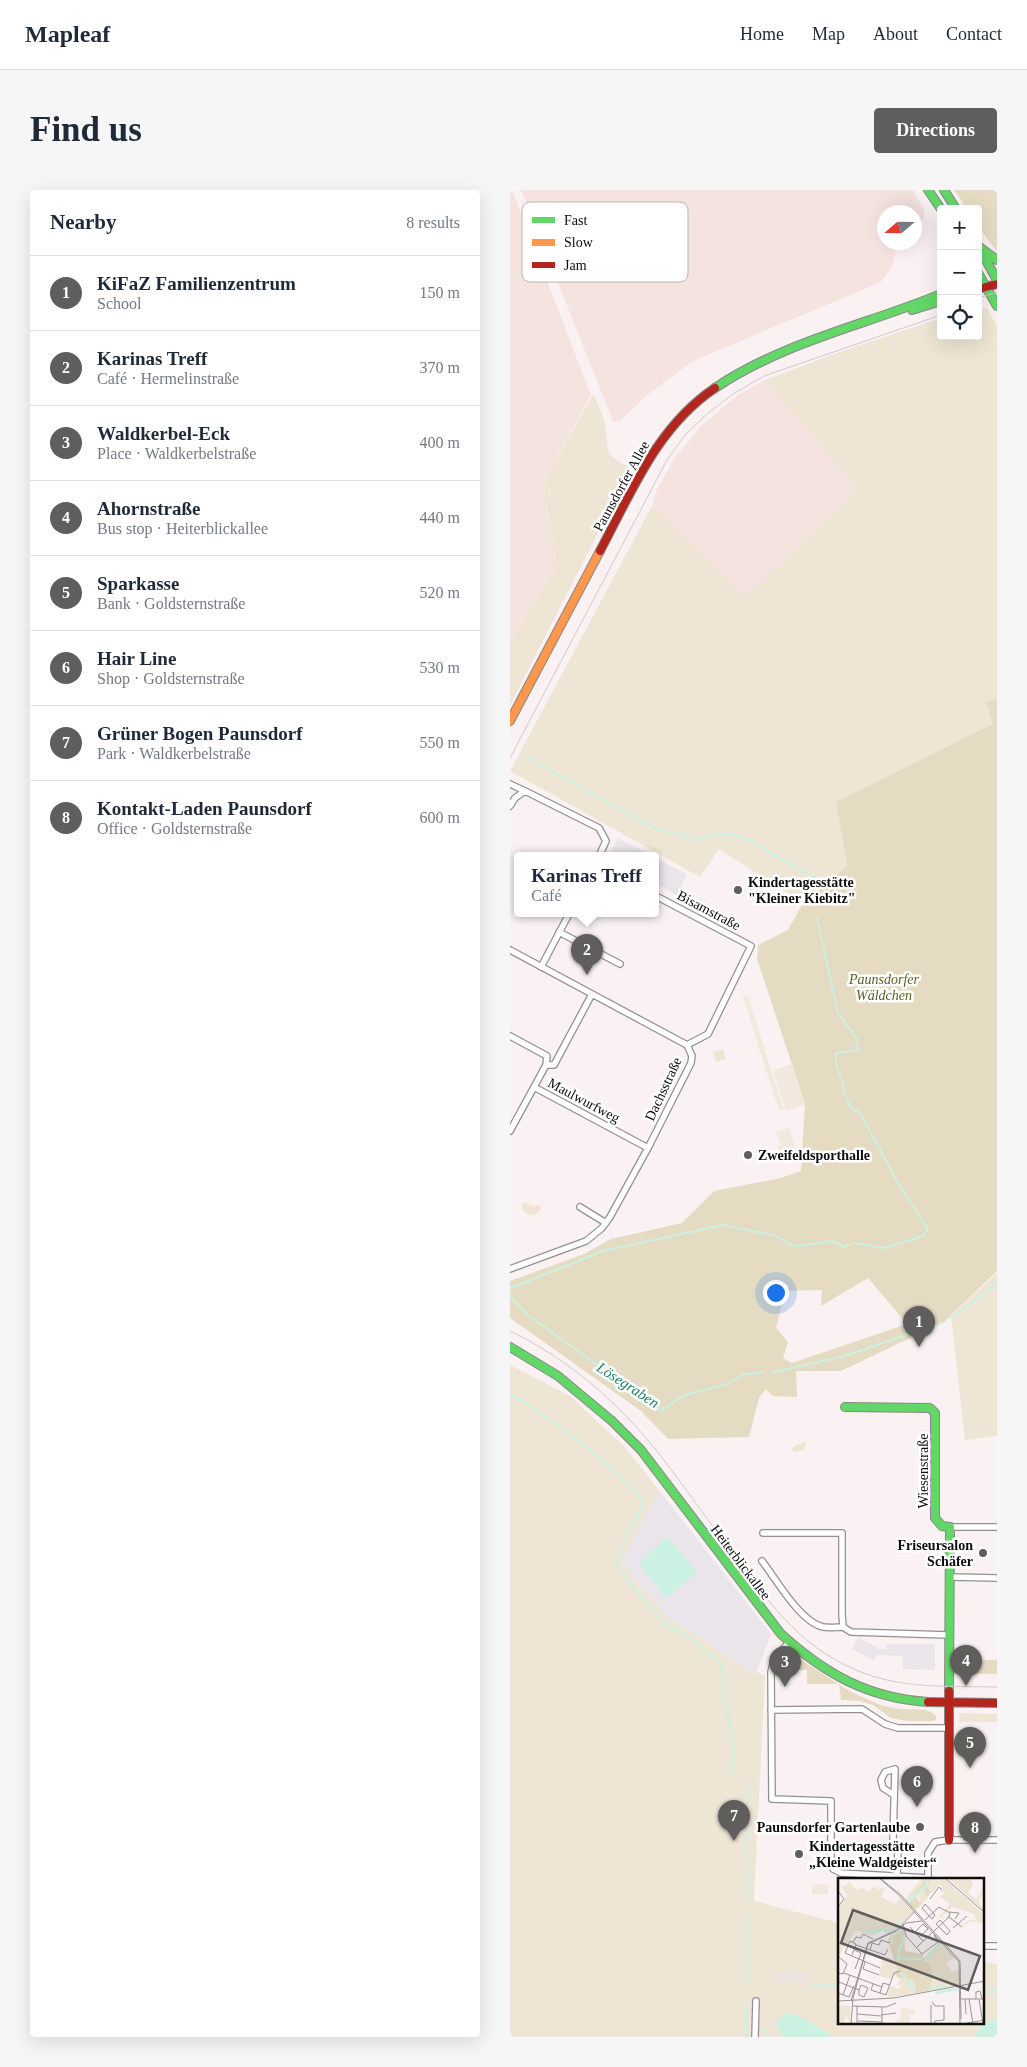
<!DOCTYPE html>
<meta charset="utf-8">
<style>
:root{--surface:#fff;--page:#f6f6f7;--text:#1f2937;--muted:#747a83;--line:#e0e1e3;--accent:#605d5d}
body{margin:0;font-family:Georgia,serif;background:var(--page);color:var(--text)}
.controls{position:absolute;right:15px;top:15px;display:grid;overflow:hidden;border-radius:5px;box-shadow:0 5px 20px #0002}
.controls button{width:45px;height:45px;display:grid;place-items:center;padding:0;border:0;border-bottom:1px solid var(--line);background:var(--surface);color:var(--text);font:25px sans-serif}
.compass{position:absolute;left:367px;top:15px;width:45px;height:45px;border-radius:50%;background:var(--surface);box-shadow:0 5px 20px #0002;rotate:250deg}
.you{position:absolute;left:265px;top:1102px;width:18px;height:18px;margin:-12px;border:4px solid #fff;border-radius:50%;background:#1a73e8;box-shadow:0 0 0 8px #1a73e833}
.badge{display:grid;place-items:center;width:32px;height:32px;border-radius:50%;background:var(--accent);color:#fff;font-size:16px;font-weight:700}
.pin{position:absolute;translate:-50% -41px;filter:drop-shadow(0 1px 2px #0008)}
.pin::after{content:'';position:absolute;top:26px;width:18px;height:15px;background:inherit;clip-path:polygon(0 0,100% 0,50% 100%)}
.popup{position:absolute;left:4px;top:662px;width:145px;height:65px;box-sizing:border-box;display:grid;place-content:center;border-radius:5px;background:var(--surface);filter:drop-shadow(0 1px 4px #0005);font-size:16px;white-space:nowrap;color:var(--muted)}
.popup b{font-size:19px;color:var(--text)}
.popup::after{content:'';position:absolute;left:50%;top:100%;margin-left:-10px;border:10px solid transparent;border-top-color:var(--surface)}
.list{margin:0;padding:0;list-style:none}
h2{display:flex;justify-content:space-between;align-items:center;height:65px;margin:0;padding:0 20px;font-size:21px}
h2 small{font-size:16px;font-weight:400;color:var(--muted)}
.list li{display:grid;grid-template-columns:32px 1fr auto;gap:15px;align-items:center;box-sizing:border-box;height:75px;padding:0 20px;border-top:1px solid var(--line)}
.list b{display:block;font-size:19px;white-space:nowrap}
.list p{margin:0;font-size:16px;white-space:nowrap;color:var(--muted)}
.list em{font-size:16px;font-style:normal;color:var(--muted)}
.icon{flex:none;width:28px;height:28px;fill:none;stroke:currentColor;stroke-width:2;stroke-linecap:round;stroke-linejoin:round}
.map{position:relative;flex:none;width:487px;height:1847px;overflow:hidden;border-radius:5px}
header{display:flex;align-items:center;gap:30px;box-sizing:border-box;height:70px;padding:0 25px;background:var(--surface);border-bottom:1px solid var(--line)}
header strong{font-size:24px}
nav{display:flex;gap:28px;margin-inline-start:auto;font-size:18px}
.intro{display:flex;align-items:center;justify-content:space-between;box-sizing:border-box;height:120px;padding:0 30px}
h1{margin:0;font-size:35px}
.button{padding:12px 22px;border-radius:5px;background:var(--accent);color:#fff;font-size:18px;font-weight:700}
main{display:flex;gap:30px;padding:0 30px}
aside{flex:1;background:var(--surface);border-radius:5px;box-shadow:0 5px 20px #0002}
.map>svg:first-child{display:block}
.industrial{fill:#e9e5ea}
.farmland{fill:#f5e3df}
.green{fill:#eee5d4}
.forest{fill:#e5dbc3;fill-rule:evenodd}
.pitch{fill:#f3e8dd}
.plaza{fill:#eee3e3}
.water{fill:#cbf1e2}
.lines{fill:none;stroke-linecap:round;stroke-linejoin:round}
.stream{stroke:#cbf1e2;stroke-width:2}
.street-casing{stroke:#949090;stroke-width:8}
.fast-casing{stroke:#8a8787;stroke-width:10}
.slow-casing{stroke:#8a8787;stroke-width:10}
.jam-casing{stroke:#8a8787;stroke-width:10}
.street{stroke:#fefdfd;stroke-width:5.5}
.fast{stroke:#63d668;stroke-width:8}
.slow{stroke:#ff974d;stroke-width:8}
.jam{stroke:#b3261e;stroke-width:8}
.tram{stroke:#d5c5d1;stroke-width:1}
.poi-dot{fill:#605d5d;stroke:#fff;stroke-width:2}
.labels{text-anchor:middle;stroke-width:5;stroke-linejoin:round;paint-order:stroke}
.street-label{font-size:14px;fill:#0d0d0d;stroke:#fff}
.poi-label{font-size:14px;font-weight:bold;fill:#0d0d0d;stroke:#fff;text-anchor:start}
.park-label{font-size:14px;font-style:italic;fill:#5b5e23;stroke:#fff}
.water-label{font-size:15px;font-style:italic;fill:#208566;stroke:#fff}
.inset-river{fill:none;stroke:#cbf1e2;stroke-width:2.5}
.inset-road{fill:none;stroke:#9b9696;stroke-width:1}
.view{fill:#605d5d;fill-opacity:0.15;stroke:#605d5d;stroke-width:2.5}
.inset-edge{fill:none;stroke:#0d0d0d;stroke-width:2.5}
.key{fill:#fff;stroke:#b6b6b6;stroke-width:1}
.key-label{font-size:14px;fill:#0d0d0d}
</style>
<header>
<strong>Mapleaf</strong>
<nav><a>Home</a><a>Map</a><a>About</a><a>Contact</a></nav>
</header>
<div class="intro"><h1>Find us</h1><a class="button">Directions</a></div>
<main>
<aside>
<h2>Nearby<small>8 results</small></h2>
<ul class="list">
<li><span class="badge">1</span><div><b>KiFaZ Familienzentrum</b><p>School</p></div><em>150 m</em></li>
<li><span class="badge">2</span><div><b>Karinas Treff</b><p>Café · Hermelinstraße</p></div><em>370 m</em></li>
<li><span class="badge">3</span><div><b>Waldkerbel-Eck</b><p>Place · Waldkerbelstraße</p></div><em>400 m</em></li>
<li><span class="badge">4</span><div><b>Ahornstraße</b><p>Bus stop · Heiterblickallee</p></div><em>440 m</em></li>
<li><span class="badge">5</span><div><b>Sparkasse</b><p>Bank · Goldsternstraße</p></div><em>520 m</em></li>
<li><span class="badge">6</span><div><b>Hair Line</b><p>Shop · Goldsternstraße</p></div><em>530 m</em></li>
<li><span class="badge">7</span><div><b>Grüner Bogen Paunsdorf</b><p>Park · Waldkerbelstraße</p></div><em>550 m</em></li>
<li><span class="badge">8</span><div><b>Kontakt-Laden Paunsdorf</b><p>Office · Goldsternstraße</p></div><em>600 m</em></li>
</ul>
</aside>
<div class="map">
<svg width="487" height="1847" viewBox="0 0 487 1847">
<rect width="100%" height="100%" fill="#faf2f2"/>
<!-- industrial -->
<path class="industrial" d="M108,648l34,18h-43z
M146,668l31,16 -10,21 -21,-11z
M149,1300l112,144 -16,42 -88,-59 -41,-48 -3,-13z
M348,1447l22,12h6v-5h49v26l-32,-1v-13l-26,-1 -4,5 -21,-11z"/>
<!-- farmland -->
<path class="farmland" d="M0,0h2l79,205 -47,87 1,15 10,59 -3,17 -42,70z
M11,0h392l11,20v7l-3,5 -6,5 -1,-15h-30v30l13,1 -5,24 -11,15 -188,79 -47,35 -27,26 -6,-1z
M255,190l94,109 -113,109 -94,-92 5,-17 19,-33 25,-30 37,-31z"/>
<!-- green -->
<path class="green" d="M477,118l10,18v372l-11,4 8,22 -158,78 11,64 -44,37 -84,-54 -19,28 -190,-106 142,-265 94,91 113,-108 -94,-109 66,-25 110,-37v18h37v-27z
M83,204c4,9 10,19 12,30 5,27 -4,29 25,44v3l-120,234v-62l42,-70 3,-17 -10,-59 -1,-15z
M213,859l3,10 -10,3 -3,-10z
M14,1012l8,4 8,-1 1,4 -5,5 -7,1 -6,-4 -1,-5z
M487,1083v163l-32,4 -14,-124z
M0,1175l60,31 54,50 35,44 -35,66 2,13 42,48 87,58 1,-3 9,3 -11,226 85,22 1,100h143v-62l14,3v73h-487z
M294,1252h3l-4,8 -7,2 -5,-2 5,-5z
M451,1523l36,1v8h-39z"/>
<!-- forest -->
<path class="forest" d="M444,0h43v62l-19,-26v-17h-11z
M487,508v573l-53,51 -103,49h-45l1,26 -24,-1 -7,-7 -7,9 -10,39 -81,2 -27,-28 -131,-93v-37l74,-27 27,-15 71,-16 32,-32 67,-13 20,-7 4,-67 -48,-145 1,-14 30,-15 15,-27 44,-37 -11,-64 157,-78 -7,-22zM358,1088l39,46 -115,39 -9,-5 5,-16 -12,-14 9,-37 37,-1 -1,16z
M275,1459l53,35h-31v-14h-25l-1,5h-7l2,-14z
M447,1464h8l2,6h30v14l-45,-1 -1,-6z
M329,1495c17,9 36,20 55,23 12,3 35,-2 42,8v3l-2,2h-27l-16,-3 -18,-13 -13,-4 -19,-1z"/>
<!-- pitch -->
<path class="pitch" d="M238,806l36,114 -5,1 -36,-114z
M282,874l13,41 -19,6 -13,-41z
M279,938l10,30 -13,4 -3,-9h-3l-2,-6 3,-1 -5,-14z
M318,1694v10h-16v-9z"/>
<!-- plaza -->
<path class="plaza" d="M264,1783h32v8h-32z"/>
<!-- water -->
<path class="water" d="M157,1347l30,35 -31,26 -27,-35z
M279,1823l10,3 35,21h-51l-7,-14 7,-8z
M487,1828v19h-23c5,-9 12,-16 23,-19z"/>
<g class="lines">
<!-- stream -->
<path class="stream" d="M17,567l131,73 42,9 11,-4 24,-1 20,9 49,29 30,14
M307,728l21,95 19,26 1,11 -22,3c-2,17 4,17 7,31 2,13 3,14 9,26l7,1 39,72 30,46 -5,7 -38,12 -31,-5
M0,1101l1,-3 92,-37 120,-26 53,11 15,9 9,1 32,-5 13,6 3,-2
M0,1106l18,19 132,95 6,-2 16,-12 45,-12 16,-9 19,-3
M439,1128l22,-14 26,-21
M261,1183l77,-18 93,-32
M0,1204c48,28 93,64 131,104l2,5 -2,6 -22,42 -3,12 7,12 41,48 29,17 27,23 3,8 1,25 11,58 -6,22
M237,1710l-1,-93 2,-25
M237,1793v-72
M301,1796l29,-1
M473,1799l14,1
M237,1815v32
M254,1839l5,8"/>
<!-- street casing -->
<g class="street-casing">
<path id="street" d="M0,594l15,7
M0,616l5,-8 10,-7 74,37 7,13 -7,15
M146,706l95,50 -43,88 -21,11
M49,742l61,32
M0,760l177,95
M31,777l28,-53
M0,846l37,20 -1,9 -36,66
M36,875h8l38,-71
M24,897l114,61
M70,1017l26,16
M0,1079l76,-28 16,-13 8,-11 38,-69 43,-85 1,-7 -5,-11
M440,1337h47
M253,1343h79v81l1,13 8,5 98,3
M252,1371c14,18 38,61 61,66 7,1 14,0 20,0
M440,1387l47,1
M279,1452l-15,18 -3,12 1,127 59,2v61l2,7 8,4 87,5
M261,1520l91,-1 23,15 13,4h50
M384,1605l-11,-7 -2,-8 4,-8 10,-3 -2,71 5,10 -1,26
M418,1690v-27l7,-11 14,-2h48
M473,1756h14
M245,1847l1,-36"/>
</g>
<!-- fast casing -->
<g class="fast-casing">
<path id="fast" d="M418,0l13,19
M434,0l12,19
M468,56l19,14
M468,56l19,34
M468,83l19,33
M402,120l29,-9
M205,198c68,-46 151,-63 226,-94
M0,1157l48,29 54,45 29,29 140,184c44,40 87,64 147,68
M335,1217l85,1 5,5v105l7,8 8,1 -1,164"/>
</g>
<!-- slow casing -->
<g class="slow-casing">
<path id="slow" d="M0,531l90,-170"/>
</g>
<!-- jam casing -->
<g class="jam-casing">
<path id="jam" d="M468,99l19,-5
M90,361c32,-60 57,-124 115,-163
M439,1501v149
M418,1512l69,1"/>
</g>
<!-- street -->
<use href="#street" class="street"/>
<!-- fast -->
<use href="#fast" class="fast"/>
<!-- slow -->
<use href="#slow" class="slow"/>
<!-- jam -->
<use href="#jam" class="jam"/>
<!-- tram -->
<path class="tram" d="M468,108l19,-6
M0,568l157,-298 18,-25 22,-21 26,-20 31,-18 177,-61
M0,1141c59,28 110,73 150,124 26,34 51,69 76,103 37,50 69,94 130,116 42,15 88,12 131,13"/>
</g>
<!-- markers -->
<g class="poi-dot">
<circle cx="228" cy="700" r="5"/>
<circle cx="238" cy="965" r="5"/>
<circle cx="473" cy="1363" r="5"/>
<circle cx="410" cy="1637" r="5"/>
<circle cx="289" cy="1664" r="5"/>
</g>
<g class="labels">
<!-- street labels -->
<g class="street-label">
<text transform="translate(111 296) rotate(-61)" y="5">Paunsdorfer Allee</text>
<text transform="translate(199 720) rotate(28)" y="5">Bisamstraße</text>
<text transform="translate(153 899) rotate(-65)" y="5">Dachsstraße</text>
<text transform="translate(74 910) rotate(28)" y="5">Maulwurfweg</text>
<text transform="translate(413 1281) rotate(-90)" y="5">Wiesenstraße</text>
<text transform="translate(231 1372) rotate(53)" y="5">Heiterblickallee</text>
</g>
<!-- poi labels -->
<g class="poi-label">
<text x="238" y="697">Kindertagesstätte<tspan x="238" dy="16">"Kleiner Kiebitz"</tspan></text>
<text x="248" y="970">Zweifeldsporthalle</text>
<text x="463" y="1360" text-anchor="end">Friseursalon<tspan x="463" dy="16">Schäfer</tspan></text>
<text x="400" y="1642" text-anchor="end">Paunsdorfer Gartenlaube</text>
<text x="299" y="1661">Kindertagesstätte<tspan x="299" dy="16">„Kleine Waldgeister“</tspan></text>
</g>
<!-- park labels -->
<g class="park-label">
<text x="374" y="794">Paunsdorfer<tspan x="374" dy="16">Wäldchen</tspan></text>
</g>
<!-- water labels -->
<g class="water-label">
<text transform="translate(118 1195) rotate(33)" y="5">Lösegraben</text>
</g>
</g>
<!-- overview -->
<g transform="translate(328 1688)">
<rect width="146" height="146" fill="#faf2f2"/>
<path d="M84,0h4l-9,12h7l3,8 -5,6 -6,-12 -8,10 -3,-3zM94,0h12l40,37v8l-13,-2 -15,10 13,-11h7l-2,-6 -21,-7 -11,9 3,5 -5,-4 -9,9 19,-22 -10,-7 4,-3 -4,-10 -8,9 -7,-6zM110,0h23l2,7 -5,7 8,8 8,-15 -5,16 5,10zM12,4l6,8 6,-2 6,4 7,-6 4,4 3,-3 3,3 -4,7 14,7 6,-7 12,15 -17,18 -9,4 -5,-5 -10,7 -16,-6 -18,26v-46l9,-15 -9,-12 4,4zM102,63l15,17 -9,4 5,10 10,-3v16l-33,6 3,-15 -7,-18zM45,78l9,2 5,11 -7,10 -11,-3zM63,99l13,3 2,13 -29,5 3,-12 9,3 2,-4h-4zM0,127l12,1v18l-4,-9 -2,8 -6,1z" fill="#eee5d4"/>
<path d="M88,0h6l-6,9 5,5 -4,6 -3,-8 -5,1 -3,6 6,7 -7,6 -7,-8zM66,49l1,24 17,3 3,8 5,1 3,16 -5,12 -12,2 -2,-13 -15,-2 -5,-4 3,-5 -9,-28 2,-5z" fill="#e5dbc3"/>
<path d="M63,129l14,3v4h-5v10h-17l7,-6z" fill="#f3e8dd"/>
<path class="inset-river" d="M70,24l19,-17v-7M27,53l9,2 9,-4 4,3 16,-11M54,66v-8l12,-8M61,74l6,-17M61,75l-1,6h24M86,83l17,-18M63,95l13,16M91,110l17,-2M97,115l23,-4"/>
<path class="inset-road" d="M41,0l22,19 58,65 1,62M42,0l22,18 58,65 1,58M107,0l40,35M0,13l6,8 -6,8M92,21l9,-12 3,3M87,26l10,11 -3,4 -10,-11zM111,34l10,1 -4,6M111,39l13,10M102,42l10,11 -3,4 -11,-11zM65,46l3,12 16,18M72,49l13,14M115,50l14,-12M77,54l8,-8 5,5 -9,8M15,64l3,-5 5,1 2,-4 10,5M18,67l29,10 3,-6M79,69l32,-30 1,-4 -11,-6 -14,13M16,72l7,3 -6,16M32,72l2,-7 7,2 2,-5 9,3M84,76l16,-12 -4,-7 5,6 -1,1M14,77l4,-11 -6,-3 -5,12 35,15M27,84l-2,7 16,6M0,95l5,1 4,-10 -8,-7M6,95l38,14M1,104l20,8v5l5,2 4,-9 -7,-3 -2,5M35,106l-2,6 15,5 8,-22 6,-2M0,115l11,4 5,-11M42,115l3,-10 7,2M5,117l7,-20M123,121h24M127,121l1,15M131,121l4,25M138,121v-7l4,-1 2,8M141,121l4,25M0,123l56,-3 91,-17M13,123l17,-58 29,-13 18,-19M94,124l3,4h9v14l-9,1 -1,3M93,127v19M15,128l33,1 10,-4M19,128v18M19,136l24,2M43,137l15,-2M20,143l24,1M129,145l18,-3M13,146l2,-26 15,-54 28,-13 10,-8 16,-2M44,146v-17"/>
<path class="view" d="M15,32l127,46 -12,34 -127,-47z"/>
<rect width="146" height="146" class="inset-edge"/>
</g>
<!-- legend -->
<rect x="12" y="12" width="166" height="80" rx="8" class="key"/>
<rect x="22" y="27" width="23" height="6" fill="#63d668"/>
<rect x="22" y="49" width="23" height="7" fill="#ff974d"/>
<rect x="22" y="72" width="23" height="6" fill="#b3261e"/>
<g class="key-label">
<text x="54" y="35">Fast</text>
<text x="54" y="57">Slow</text>
<text x="54" y="80">Jam</text>
</g>
</svg>
<div class="controls">
<button>+</button>
<button>−</button>
<button><svg class="icon" aria-label="locate" viewBox="0 0 24 24"><circle cx="12" cy="12" r="6"/><path d="M12 2v4M12 18v4M2 12h4M18 12h4"/></svg></button>
</div>
<svg class="compass" viewBox="-18 -18 36 36"><path d="M0-13l5 13h-10z" fill="#e53935"/><path d="M0 13l5-13h-10z" fill="#747a83"/></svg>
<div class="you"></div>
<div class="pin badge" style="left:409px;top:1157px">1</div>
<div class="pin badge" style="left:77px;top:785px">2</div>
<div class="popup"><b>Karinas Treff</b>Café</div>
<div class="pin badge" style="left:275px;top:1497px">3</div>
<div class="pin badge" style="left:456px;top:1496px">4</div>
<div class="pin badge" style="left:460px;top:1578px">5</div>
<div class="pin badge" style="left:407px;top:1617px">6</div>
<div class="pin badge" style="left:224px;top:1651px">7</div>
<div class="pin badge" style="left:465px;top:1663px">8</div>
</div>
</main>
